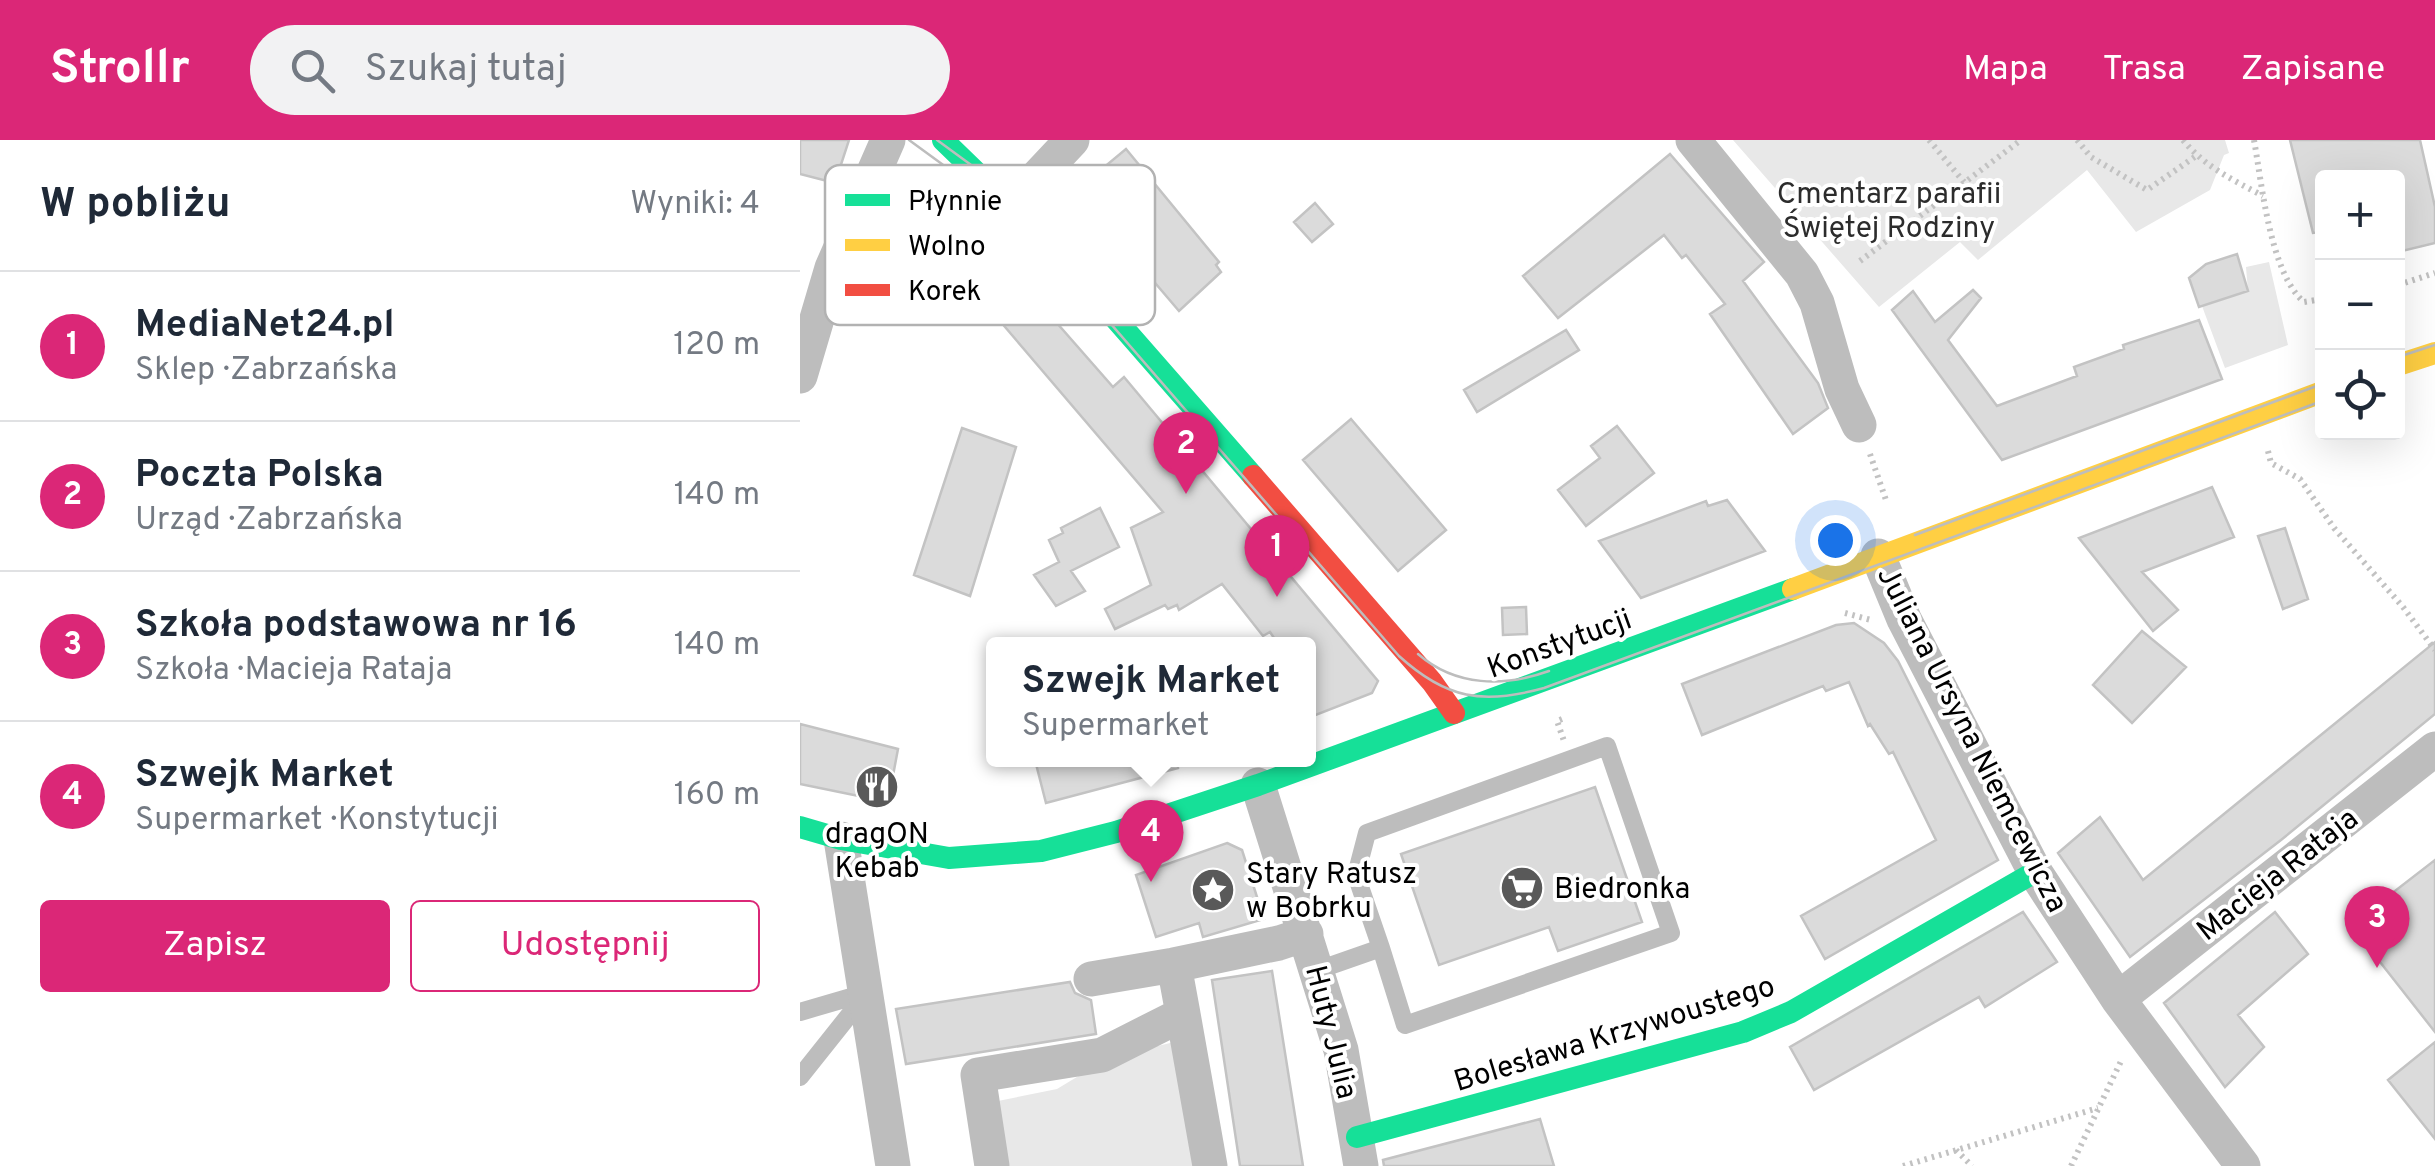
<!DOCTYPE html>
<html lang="pl">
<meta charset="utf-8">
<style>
:root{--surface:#fff;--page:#f2f2f3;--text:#1f2937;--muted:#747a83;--line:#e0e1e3;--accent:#db2777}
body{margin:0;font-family:Overpass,sans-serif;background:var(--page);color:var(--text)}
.controls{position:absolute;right:30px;top:30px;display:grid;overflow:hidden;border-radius:10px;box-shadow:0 10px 40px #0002}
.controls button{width:90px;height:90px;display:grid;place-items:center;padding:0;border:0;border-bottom:2px solid var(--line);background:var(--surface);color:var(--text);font:50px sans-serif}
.you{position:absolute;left:1035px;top:400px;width:35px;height:35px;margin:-25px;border:8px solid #fff;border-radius:50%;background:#1a73e8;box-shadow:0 0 0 15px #1a73e833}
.badge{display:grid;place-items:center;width:65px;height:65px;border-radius:50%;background:var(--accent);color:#fff;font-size:32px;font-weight:700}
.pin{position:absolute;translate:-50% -82px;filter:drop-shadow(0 2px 5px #0008)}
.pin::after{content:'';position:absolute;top:52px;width:35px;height:30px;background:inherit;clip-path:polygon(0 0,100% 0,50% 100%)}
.popup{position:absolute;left:186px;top:497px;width:330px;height:130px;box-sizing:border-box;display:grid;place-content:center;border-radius:10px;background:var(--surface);filter:drop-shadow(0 2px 8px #0005);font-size:32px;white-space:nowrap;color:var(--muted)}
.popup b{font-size:38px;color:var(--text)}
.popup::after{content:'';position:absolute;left:50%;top:100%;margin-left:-20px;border:20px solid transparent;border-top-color:var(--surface)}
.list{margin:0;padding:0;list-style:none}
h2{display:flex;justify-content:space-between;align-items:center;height:130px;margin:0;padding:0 40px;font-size:42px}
h2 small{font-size:32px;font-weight:400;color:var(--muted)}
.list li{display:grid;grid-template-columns:65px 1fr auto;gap:30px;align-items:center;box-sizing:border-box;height:150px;padding:0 40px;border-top:2px solid var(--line)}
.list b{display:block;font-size:38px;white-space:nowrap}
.list p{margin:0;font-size:32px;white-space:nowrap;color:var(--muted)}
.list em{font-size:32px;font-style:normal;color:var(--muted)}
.actions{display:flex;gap:20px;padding:30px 40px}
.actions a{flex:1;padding:22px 0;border:2px solid var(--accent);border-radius:10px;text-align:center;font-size:35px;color:var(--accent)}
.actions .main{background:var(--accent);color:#fff}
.icon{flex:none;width:55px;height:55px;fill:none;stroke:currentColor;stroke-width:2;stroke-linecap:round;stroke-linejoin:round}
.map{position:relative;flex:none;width:1635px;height:1026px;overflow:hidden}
header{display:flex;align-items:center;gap:60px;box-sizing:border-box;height:140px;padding:0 50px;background:var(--accent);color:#fff}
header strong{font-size:48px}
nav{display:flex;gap:55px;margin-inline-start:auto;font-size:35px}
.search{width:700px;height:90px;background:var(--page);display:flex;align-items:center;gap:25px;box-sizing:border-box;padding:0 35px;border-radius:55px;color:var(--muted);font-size:38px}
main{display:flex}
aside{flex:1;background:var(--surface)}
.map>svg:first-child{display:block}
.green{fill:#e8e8e8}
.building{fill:#dbdbdb;stroke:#c3c3c3;stroke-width:2.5}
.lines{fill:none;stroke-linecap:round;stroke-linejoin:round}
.path{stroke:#c2c2c2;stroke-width:6;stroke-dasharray:2.5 5;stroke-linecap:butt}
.lane{stroke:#bdbdbd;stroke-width:18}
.street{stroke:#bdbdbd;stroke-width:35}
.fast{stroke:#16e098;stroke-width:22}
.slow{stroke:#ffcf43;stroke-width:22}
.jam{stroke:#f24e42;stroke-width:22}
.tram{stroke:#bdbdbd;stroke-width:2.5}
.labels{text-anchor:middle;stroke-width:8;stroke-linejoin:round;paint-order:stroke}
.park-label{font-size:30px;fill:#2c2c2c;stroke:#fff}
.street-label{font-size:30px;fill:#000;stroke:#fff}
.poi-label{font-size:30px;fill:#000;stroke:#fff;text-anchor:start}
.key{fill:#fff;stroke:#b2b2b2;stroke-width:2.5}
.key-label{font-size:28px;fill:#000}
</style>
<header>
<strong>Strollr</strong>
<div class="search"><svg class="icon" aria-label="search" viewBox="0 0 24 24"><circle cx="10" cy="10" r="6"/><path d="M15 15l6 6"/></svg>Szukaj tutaj</div>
<nav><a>Mapa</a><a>Trasa</a><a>Zapisane</a></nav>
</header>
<main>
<aside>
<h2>W pobliżu<small>Wyniki: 4</small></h2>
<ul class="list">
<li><span class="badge">1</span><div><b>MediaNet24.pl</b><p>Sklep · Zabrzańska</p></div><em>120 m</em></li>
<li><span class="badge">2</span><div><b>Poczta Polska</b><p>Urząd · Zabrzańska</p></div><em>140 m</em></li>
<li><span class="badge">3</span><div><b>Szkoła podstawowa nr 16</b><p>Szkoła · Macieja Rataja</p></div><em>140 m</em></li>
<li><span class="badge">4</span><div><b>Szwejk Market</b><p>Supermarket · Konstytucji</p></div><em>160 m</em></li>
</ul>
<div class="actions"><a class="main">Zapisz</a><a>Udostępnij</a></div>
</aside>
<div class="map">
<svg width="1635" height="1026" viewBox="0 0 1635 1026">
<rect width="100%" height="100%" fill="#fff"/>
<!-- green -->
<path class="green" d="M933,0h492l4,13 -5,2 -14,35 -74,42 -49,-62 -109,90 -18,-18 -81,65z
M1469,122l19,83 -63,23 -23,-62 46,-15 -2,-24z
M379,901l19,125h-190l-10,-65 59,-12 53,-32z"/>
<!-- building -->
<path class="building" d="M0,0h49l-14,43 -35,-9z
M1490,0h130l15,67v36l-37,9v-74h-76v54l-9,1z
M326,9l93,113 -3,3 5,7 -42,39 -98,-115 20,-19 -4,-4z
M870,14l94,108 -21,19 75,102 10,25 -35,26 -83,-120 15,-10 -39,-49 -4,3 -18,-23 -106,83 -35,-42z
M515,63l18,21 -21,18 -18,-20z
M1437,114l11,37 -49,16 -10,-29 17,-14z
M207,126l106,121 11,-10 254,304 -6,12 -64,25v-74h-30l-8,-12 -7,4 -41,-52 -43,26 -2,-5 -9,4 -3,-4 -50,24 -10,-20 46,-24 -20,-57 32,-16 -187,-219z
M1173,150l8,8 -33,42 49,66 80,-30 -3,-9 50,-18 -1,-4 76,-25 23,59 -220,81 -110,-150 21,-19 22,31z
M766,190l13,20 -102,62 -13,-22z
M551,279l95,111 -48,41 -95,-111z
M817,286l37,47 -68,53 -28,-36 42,-32 -9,-12z
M162,288l54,19 -46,149 -56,-21z
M1412,347l22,50 -92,35 36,38 -25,21 -74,-93z
M927,360l38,51 -124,47 -42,-57 107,-40 2,5z
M300,368l19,39 -48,24 14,20 -29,15 -22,-31 25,-13 -10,-22 14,-7 -2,-5z
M1485,388l23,71 -25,10 -25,-73z
M726,467l1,27 -24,1 -1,-27z
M1054,483l30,20 14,18 100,199 -173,99 -24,-43 135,-76 -43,-88 -4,2 -19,-30 -2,2 -19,-44 -23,9 -3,-5 -121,49 -20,-51 154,-59z
M1342,491l44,36 -54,56 -39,-38z
M1635,502v72l-154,126 -151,117 -72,-104 42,-36 43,63z
M0,584l98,25 -10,53 -88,-18z
M235,620h142l1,8 -132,35z
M795,647l47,135 -84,29 -9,-24 -110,38 -38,-111z
M427,703l15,7 22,69 -61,18 -4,-14 -43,14 -20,-62z
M1635,720v172l-84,-107z
M1223,772l34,50 -72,45 -6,-10 -165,93 -24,-43z
M1475,772l33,42 -70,61 26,32 -39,40 -61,-84z
M472,831l31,195h-63l-28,-186z
M270,842l5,11 16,7 5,34 -190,30 -10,-55z
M1635,902v97l-47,-59z
M740,979l14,47h-170l-1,-6z"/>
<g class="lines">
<!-- path -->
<path class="path" d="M1129,0l35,42
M1277,0l14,17 56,33 49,-34
M1383,0c22,27 50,40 80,56
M1454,0c8,44 16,133 50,162l18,-3
M1060,121l161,-121
M1598,145l37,-12
M1468,311l3,12 29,16 34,49 69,79 32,43
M1070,314l17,49
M1045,473l26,7
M762,579l-5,2 7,20
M1156,1010l16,16
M1103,1026l195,-58
M1271,1026l51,-107"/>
<!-- lane -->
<path class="lane" d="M518,830l63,-22 -25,-73 11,-42 240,-87 64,187 -266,92 -24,-77
M0,872l65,-19
M0,937l66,-83"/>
<!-- street -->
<path class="street" d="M893,0l109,134 15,29 25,86 17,36
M211,65l61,-65
M0,236l32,-108 56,-128
M1078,416l26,63 131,253 83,127 125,167
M458,645l83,265 20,116
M41,699l52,327
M291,839l83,-14
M1318,859l317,-250
M383,874l-9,-49 105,-22 27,-9
M192,1026l-14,-91 124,-20 81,-41 27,152"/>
<!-- fast -->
<path class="fast" d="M143,0l107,104 203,232
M0,687l41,12 108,19 92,-7 75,-19 142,-47 535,-196
M557,997l386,-105 48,-20 244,-140"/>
<!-- slow -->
<path class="slow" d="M1598,225l37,-12
M993,449l529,-197"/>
<!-- jam -->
<path class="jam" d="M453,336l179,206 22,31"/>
<!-- tram -->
<path class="tram" d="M109,0l74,54 62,54 354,408c47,43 84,49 145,32l778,-287
M137,0l56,41 42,38
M1598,217l37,-12
M1115,395l407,-151
M618,514c38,33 86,33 131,17"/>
</g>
<!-- icons -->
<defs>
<g id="restaurant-disc" transform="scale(2.25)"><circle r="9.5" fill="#595959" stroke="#fff"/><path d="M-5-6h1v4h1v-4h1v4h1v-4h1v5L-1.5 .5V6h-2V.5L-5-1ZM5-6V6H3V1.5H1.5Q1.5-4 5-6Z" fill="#fff"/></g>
<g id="supermarket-disc" transform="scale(2.25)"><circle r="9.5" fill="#595959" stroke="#fff"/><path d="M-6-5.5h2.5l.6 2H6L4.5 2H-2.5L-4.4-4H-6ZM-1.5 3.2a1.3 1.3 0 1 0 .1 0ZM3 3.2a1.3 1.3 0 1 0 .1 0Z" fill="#fff"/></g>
<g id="sight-disc" transform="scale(2.25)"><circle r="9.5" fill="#595959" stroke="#fff"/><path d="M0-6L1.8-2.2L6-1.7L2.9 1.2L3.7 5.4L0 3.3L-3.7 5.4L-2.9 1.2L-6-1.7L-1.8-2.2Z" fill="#fff"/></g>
</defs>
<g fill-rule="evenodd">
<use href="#restaurant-disc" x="77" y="647"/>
<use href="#supermarket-disc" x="722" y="748"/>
<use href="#sight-disc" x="413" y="750"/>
</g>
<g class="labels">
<!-- park labels -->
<g class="park-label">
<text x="1089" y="63">Cmentarz parafii<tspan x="1089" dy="34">Świętej Rodziny</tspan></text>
</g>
<!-- street labels -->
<g class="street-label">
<text transform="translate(759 503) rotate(-20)" y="10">Konstytucji</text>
<text transform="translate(1173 599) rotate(63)" y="10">Juliana Ursyna Niemcewicza</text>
<text transform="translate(1477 734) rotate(-38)" y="10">Macieja Rataja</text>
<text transform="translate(532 892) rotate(76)" y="10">Huty Julia</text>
<text transform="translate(814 893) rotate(-17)" y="10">Bolesława Krzywoustego</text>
</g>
<!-- poi labels -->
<g class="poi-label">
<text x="77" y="703" text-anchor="middle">dragON<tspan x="77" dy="34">Kebab</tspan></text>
<text x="446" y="743">Stary Ratusz<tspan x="446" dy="34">w Bobrku</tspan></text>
<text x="754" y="758">Biedronka</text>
</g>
</g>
<!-- legend -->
<rect x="25" y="25" width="330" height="160" rx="15" class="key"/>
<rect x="45" y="54" width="45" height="12" fill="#16e098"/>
<rect x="45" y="99" width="45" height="12" fill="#ffcf43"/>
<rect x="45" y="144" width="45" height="12" fill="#f24e42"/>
<g class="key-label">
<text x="108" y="70">Płynnie</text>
<text x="108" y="115">Wolno</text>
<text x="108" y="160">Korek</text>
</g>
</svg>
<div class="controls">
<button>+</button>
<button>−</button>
<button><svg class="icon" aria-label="locate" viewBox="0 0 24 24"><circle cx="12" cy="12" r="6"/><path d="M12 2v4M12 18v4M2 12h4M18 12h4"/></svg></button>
</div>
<div class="you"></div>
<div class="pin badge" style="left:477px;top:457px">1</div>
<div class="pin badge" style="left:386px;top:354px">2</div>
<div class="pin badge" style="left:1577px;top:828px">3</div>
<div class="pin badge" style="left:351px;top:742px">4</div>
<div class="popup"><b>Szwejk Market</b>Supermarket</div>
</div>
</main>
